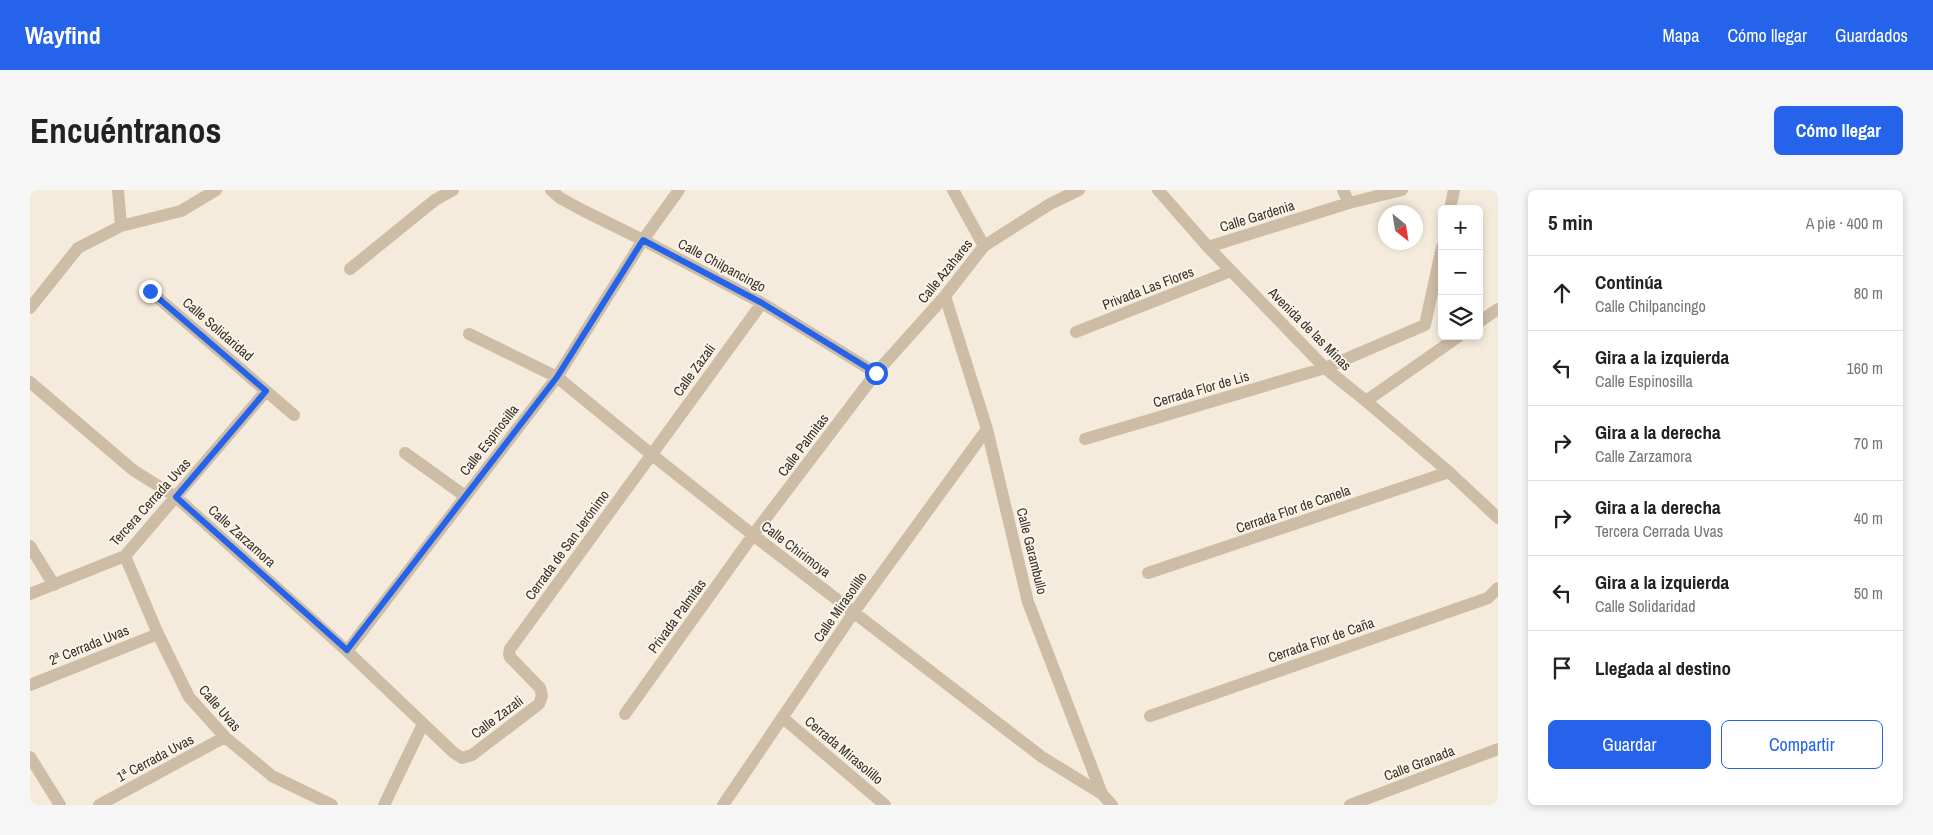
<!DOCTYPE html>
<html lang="es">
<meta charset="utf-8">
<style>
:root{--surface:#fff;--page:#f6f6f6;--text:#222;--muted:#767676;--line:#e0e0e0;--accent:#2563eb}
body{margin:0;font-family:"Archivo Narrow",sans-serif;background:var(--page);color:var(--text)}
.controls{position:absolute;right:15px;top:15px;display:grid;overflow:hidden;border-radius:8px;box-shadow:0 2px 8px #0003}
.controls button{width:45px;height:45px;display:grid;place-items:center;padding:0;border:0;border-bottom:1px solid var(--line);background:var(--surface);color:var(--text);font:25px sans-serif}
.compass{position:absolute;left:1348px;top:15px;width:45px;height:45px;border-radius:50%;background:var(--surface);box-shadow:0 2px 8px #0003;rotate:150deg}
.stop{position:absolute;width:15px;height:15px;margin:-11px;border:4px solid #2563eb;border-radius:50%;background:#fff}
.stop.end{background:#2563eb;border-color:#fff;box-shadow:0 1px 5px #0008}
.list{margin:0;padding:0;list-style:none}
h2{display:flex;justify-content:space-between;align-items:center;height:65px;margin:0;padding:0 20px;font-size:21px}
h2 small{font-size:16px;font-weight:400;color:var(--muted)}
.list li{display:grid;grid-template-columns:32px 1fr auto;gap:15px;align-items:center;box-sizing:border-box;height:75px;padding:0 20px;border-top:1px solid var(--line)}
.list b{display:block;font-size:19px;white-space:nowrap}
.list p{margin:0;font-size:16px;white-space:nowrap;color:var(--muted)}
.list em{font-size:16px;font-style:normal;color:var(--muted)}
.actions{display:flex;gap:10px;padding:15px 20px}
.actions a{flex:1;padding:11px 0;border:1px solid var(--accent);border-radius:8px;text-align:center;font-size:18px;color:var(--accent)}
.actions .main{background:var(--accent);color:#fff}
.icon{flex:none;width:28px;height:28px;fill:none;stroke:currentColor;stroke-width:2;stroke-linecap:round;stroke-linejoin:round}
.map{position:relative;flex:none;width:1468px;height:615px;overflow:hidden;border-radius:8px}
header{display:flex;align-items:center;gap:30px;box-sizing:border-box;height:70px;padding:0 25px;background:var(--accent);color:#fff}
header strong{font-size:24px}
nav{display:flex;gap:28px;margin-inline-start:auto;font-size:18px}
.intro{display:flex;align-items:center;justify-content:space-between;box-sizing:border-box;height:120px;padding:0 30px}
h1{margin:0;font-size:35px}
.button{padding:12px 22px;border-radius:8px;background:var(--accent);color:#fff;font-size:18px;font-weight:700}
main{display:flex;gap:30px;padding:0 30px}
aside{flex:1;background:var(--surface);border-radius:8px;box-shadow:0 2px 8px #0003}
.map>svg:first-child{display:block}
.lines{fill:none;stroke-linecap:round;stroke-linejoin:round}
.minor{stroke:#cdbca6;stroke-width:12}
.route{stroke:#2563eb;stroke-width:6}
.labels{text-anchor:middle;stroke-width:4;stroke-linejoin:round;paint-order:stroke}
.street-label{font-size:14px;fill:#392f28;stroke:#fbf4e9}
</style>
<header>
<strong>Wayfind</strong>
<nav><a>Mapa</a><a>Cómo llegar</a><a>Guardados</a></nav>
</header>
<div class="intro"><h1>Encuéntranos</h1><a class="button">Cómo llegar</a></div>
<main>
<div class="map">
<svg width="1468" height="615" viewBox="0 0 1468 615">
<rect width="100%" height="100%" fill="#f4ebdc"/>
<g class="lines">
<!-- minor -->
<path class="minor" d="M88,0l3,36
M521,0l9,8 24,13 59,29 119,63 114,70
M923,0l31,56
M1128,0l50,57 117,121 41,33 83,71 49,46
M1313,0l6,13
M1420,19l4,-19
M1178,57l141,-44 53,-13
M320,79l85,-69 18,-10
M120,101l144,124
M915,106l42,133 41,173 74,192 10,11
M0,118l48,-60 43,-22 60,-15 35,-21
M1449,132l19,-13
M1046,142l155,-61
M439,144l88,43 94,77 102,81 289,222 60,37
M0,192l103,88 43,27 171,154 107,102 8,5 10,-3 67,-51 3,-8 -2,-8 -30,-31 -1,-3 1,-5 252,-346
M1336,211l93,-65
M1055,249l240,-71 100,-43 17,-78
M375,263l60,43
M0,356l24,39
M95,366l33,78 31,63 36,40 47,39 60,29
M1118,383l301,-101
M0,404l95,-38 141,-165
M317,461l210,-274 86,-137 36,-50
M0,495l128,-51
M595,524l128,-179 123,-162 69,-77 39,-50 66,-42 29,-14
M1120,526l338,-118 10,-10
M753,528l102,87
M0,567l30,48
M69,615l126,-68
M354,615l39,-81
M693,615l131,-193 133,-183
M1320,615l148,-56"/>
</g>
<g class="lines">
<!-- route -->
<path class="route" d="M120,101l116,100 -90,106 171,153 210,-273 86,-137 119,63 114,70"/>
</g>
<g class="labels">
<!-- street labels -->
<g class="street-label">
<text transform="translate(1227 26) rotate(-17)" y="5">Calle Gardenia</text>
<text transform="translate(692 75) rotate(28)" y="5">Calle Chilpancingo</text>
<text transform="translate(915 81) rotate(-51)" y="5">Calle Azahares</text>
<text transform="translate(1118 98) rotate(-21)" y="5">Privada Las Flores</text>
<text transform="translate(188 139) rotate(41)" y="5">Calle Solidaridad</text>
<text transform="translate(1280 139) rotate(45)" y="5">Avenida de las Minas</text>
<text transform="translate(664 180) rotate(-54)" y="5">Calle Zazali</text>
<text transform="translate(1171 199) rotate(-16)" y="5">Cerrada Flor de Lis</text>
<text transform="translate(459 250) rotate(-52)" y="5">Calle Espinosilla</text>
<text transform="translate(773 255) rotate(-53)" y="5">Calle Palmitas</text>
<text transform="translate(120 312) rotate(-48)" y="5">Tercera Cerrada Uvas</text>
<text transform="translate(1263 319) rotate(-19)" y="5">Cerrada Flor de Canela</text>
<text transform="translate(212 346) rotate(42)" y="5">Calle Zarzamora</text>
<text transform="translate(537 355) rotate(-54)" y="5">Cerrada de San Jerónimo</text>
<text transform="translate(766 359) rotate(37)" y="5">Calle Chirimoya</text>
<text transform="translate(1002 361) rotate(76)" y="5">Calle Garambullo</text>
<text transform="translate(810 417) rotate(-55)" y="5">Calle Mirasolillo</text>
<text transform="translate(647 426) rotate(-54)" y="5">Privada Palmitas</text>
<text transform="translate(1291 450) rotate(-19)" y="5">Cerrada Flor de Caña</text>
<text transform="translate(59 455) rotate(-22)" y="5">2ª Cerrada Uvas</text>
<text transform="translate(190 518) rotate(49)" y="5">Calle Uvas</text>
<text transform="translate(467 527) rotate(-37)" y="5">Calle Zazali</text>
<text transform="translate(814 560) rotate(40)" y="5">Cerrada Mirasolillo</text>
<text transform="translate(125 568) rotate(-28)" y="5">1ª Cerrada Uvas</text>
<text transform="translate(1389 573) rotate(-21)" y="5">Calle Granada</text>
</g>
</g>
</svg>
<div class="controls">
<button>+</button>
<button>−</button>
<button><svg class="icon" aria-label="layers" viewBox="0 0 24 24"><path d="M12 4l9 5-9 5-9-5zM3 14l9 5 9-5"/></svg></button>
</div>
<svg class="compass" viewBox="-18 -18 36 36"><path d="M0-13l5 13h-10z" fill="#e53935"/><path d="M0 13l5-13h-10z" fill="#767676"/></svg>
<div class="stop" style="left:846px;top:183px"></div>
<div class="stop end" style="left:120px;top:101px"></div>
</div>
<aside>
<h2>5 min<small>A pie · 400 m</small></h2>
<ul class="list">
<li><svg class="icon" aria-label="ahead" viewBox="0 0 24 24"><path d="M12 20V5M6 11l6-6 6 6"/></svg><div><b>Continúa</b><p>Calle Chilpancingo</p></div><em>80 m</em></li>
<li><svg class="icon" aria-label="left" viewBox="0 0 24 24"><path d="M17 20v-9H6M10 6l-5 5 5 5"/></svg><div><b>Gira a la izquierda</b><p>Calle Espinosilla</p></div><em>160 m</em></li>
<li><svg class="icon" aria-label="right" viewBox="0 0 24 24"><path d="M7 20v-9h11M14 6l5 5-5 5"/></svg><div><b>Gira a la derecha</b><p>Calle Zarzamora</p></div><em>70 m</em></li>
<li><svg class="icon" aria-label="right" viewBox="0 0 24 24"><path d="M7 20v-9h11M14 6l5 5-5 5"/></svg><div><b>Gira a la derecha</b><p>Tercera Cerrada Uvas</p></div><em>40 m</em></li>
<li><svg class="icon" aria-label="left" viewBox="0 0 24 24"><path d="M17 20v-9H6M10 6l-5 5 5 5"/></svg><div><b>Gira a la izquierda</b><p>Calle Solidaridad</p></div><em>50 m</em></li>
<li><svg class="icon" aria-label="arrive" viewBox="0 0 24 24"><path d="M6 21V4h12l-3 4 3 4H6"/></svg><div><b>Llegada al destino</b></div></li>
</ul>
<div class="actions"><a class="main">Guardar</a><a>Compartir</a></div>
</aside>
</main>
